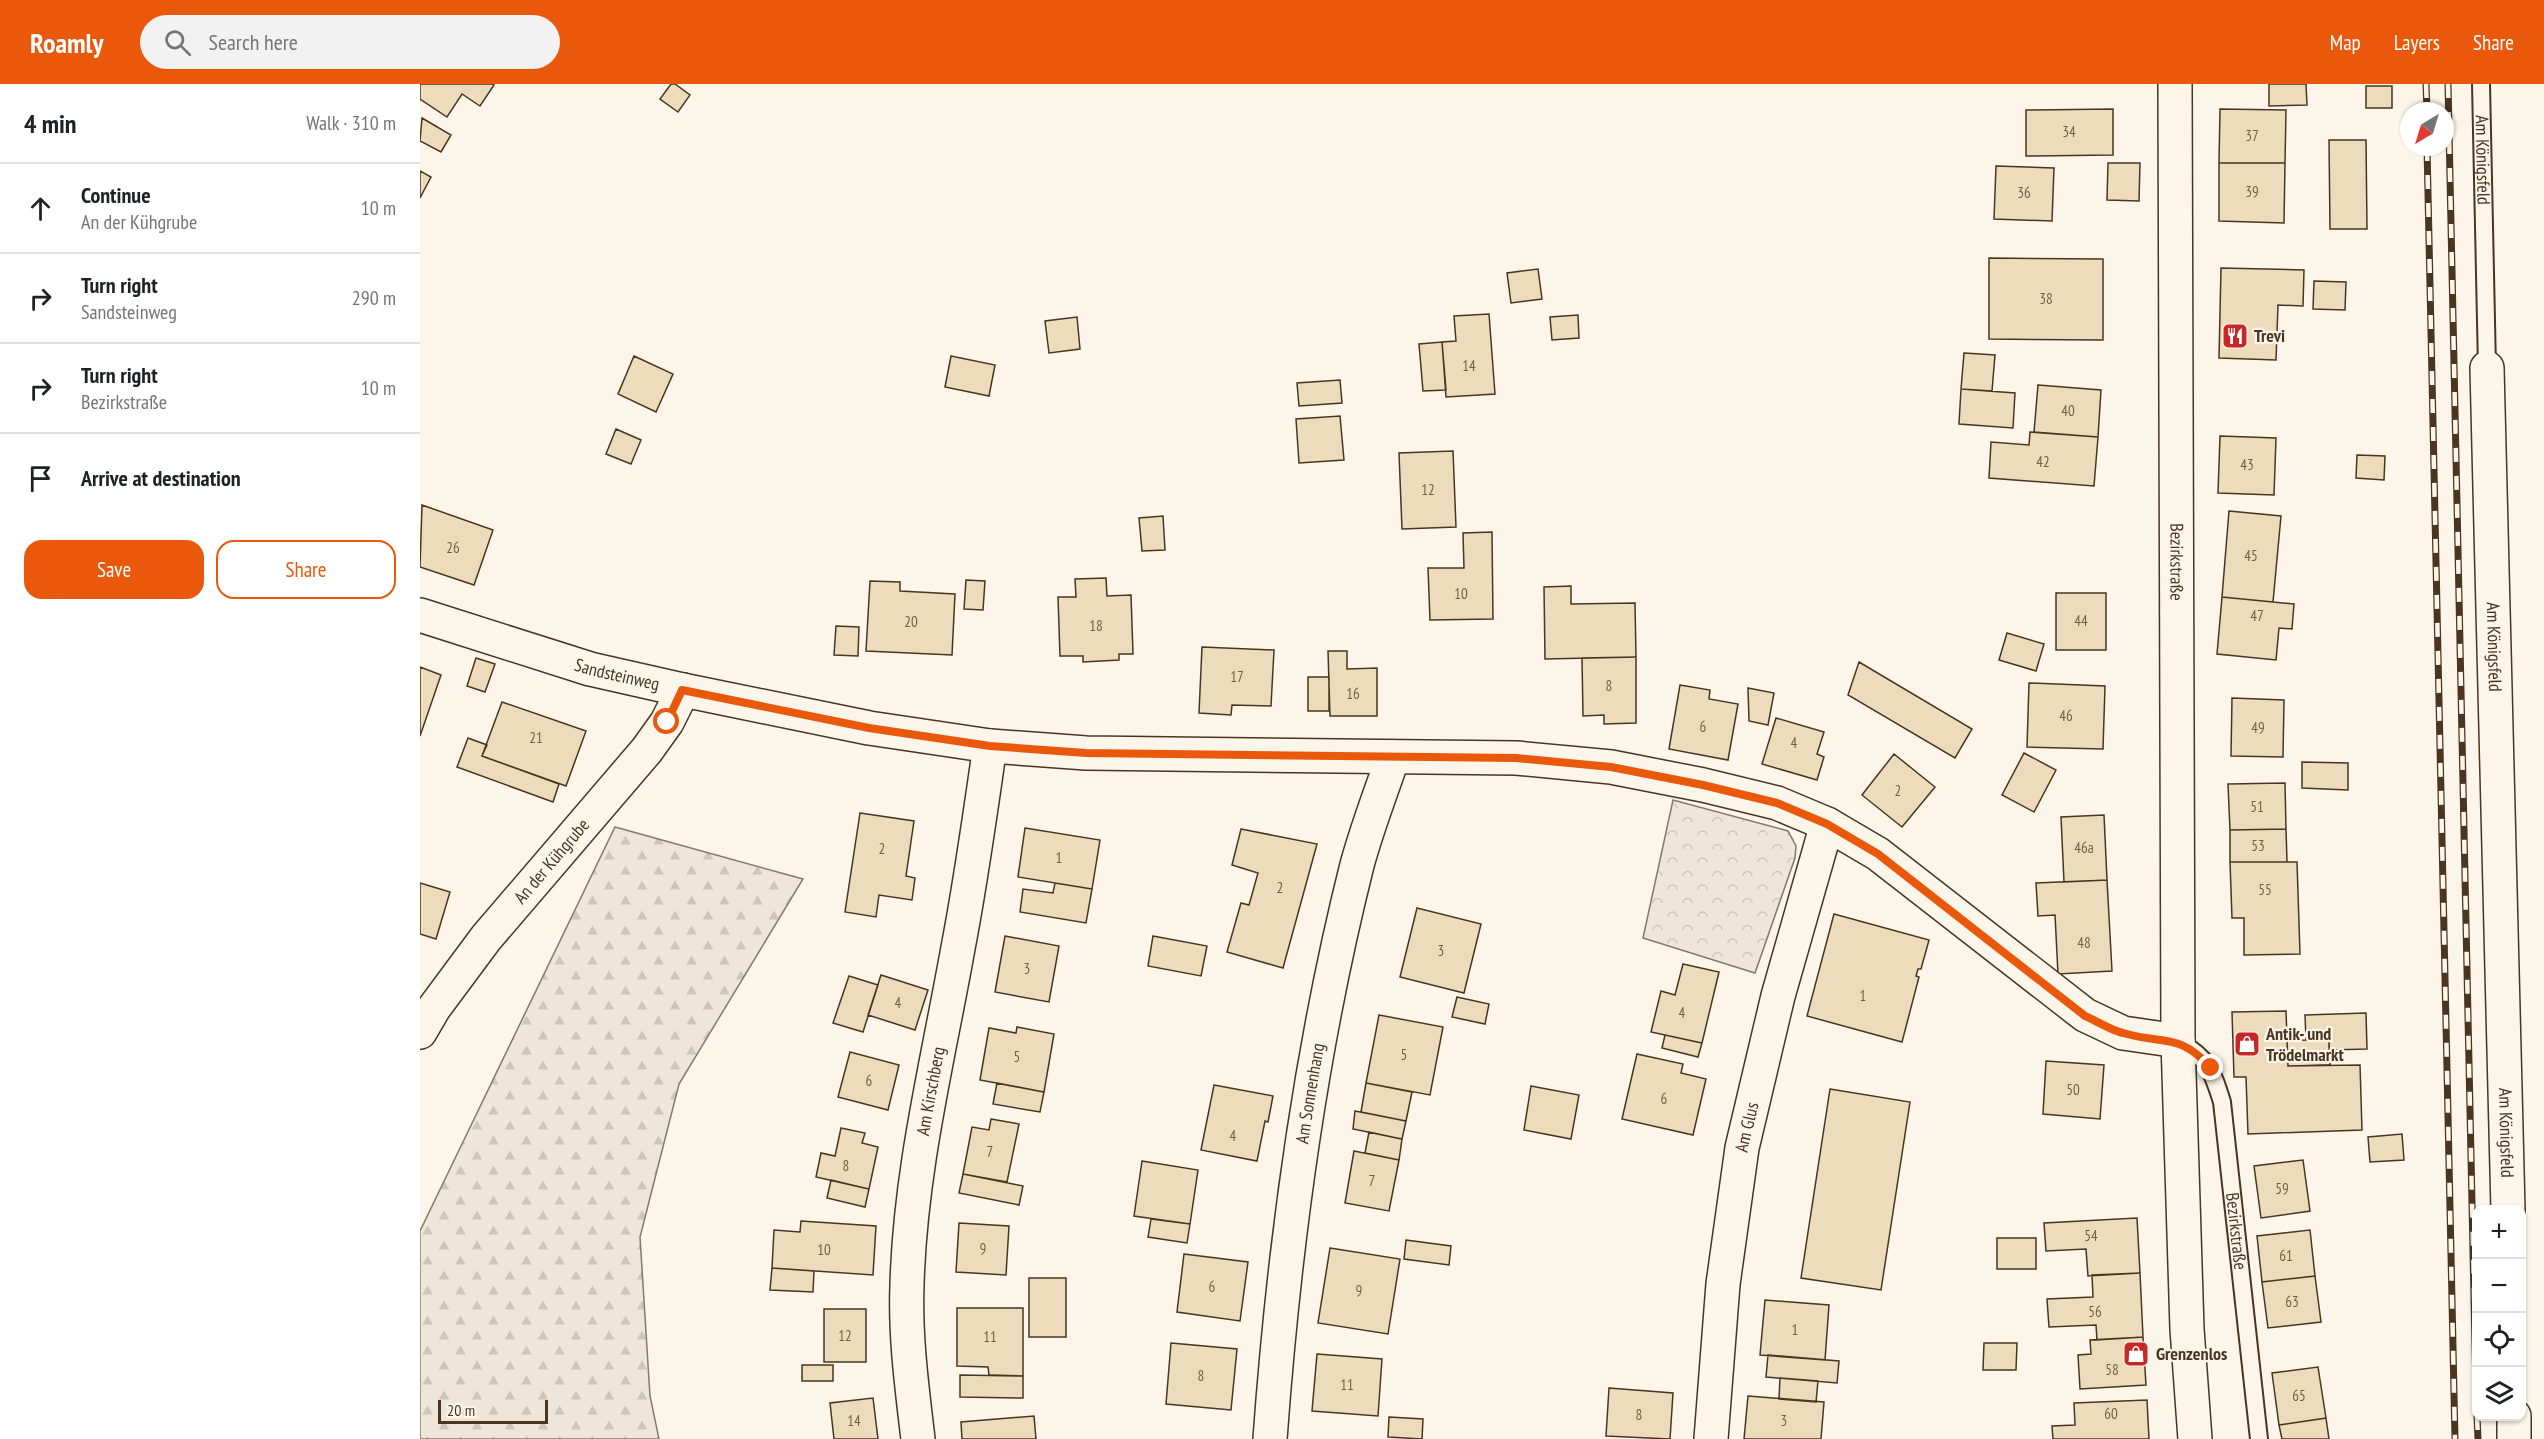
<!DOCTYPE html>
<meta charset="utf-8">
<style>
:root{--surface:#fff;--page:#f2f2f2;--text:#202124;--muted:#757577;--line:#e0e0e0;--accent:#ea580c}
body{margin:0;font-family:"PT Sans Narrow",sans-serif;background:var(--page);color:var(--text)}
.controls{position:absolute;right:18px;bottom:18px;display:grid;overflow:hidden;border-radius:12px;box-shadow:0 2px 4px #0004}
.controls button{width:54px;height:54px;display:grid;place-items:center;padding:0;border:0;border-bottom:2px solid var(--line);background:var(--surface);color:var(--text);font:30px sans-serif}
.compass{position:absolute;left:1980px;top:18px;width:54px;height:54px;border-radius:50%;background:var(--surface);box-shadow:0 2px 4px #0004;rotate:218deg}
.scale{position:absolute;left:18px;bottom:15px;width:110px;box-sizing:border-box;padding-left:6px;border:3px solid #4a3520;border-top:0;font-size:16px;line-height:21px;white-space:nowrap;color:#4a3520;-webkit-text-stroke:4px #fbf6e9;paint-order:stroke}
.stop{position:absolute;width:18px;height:18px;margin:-14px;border:4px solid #ea580c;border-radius:50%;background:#fff}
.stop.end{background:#ea580c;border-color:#fff;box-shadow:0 2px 6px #0008}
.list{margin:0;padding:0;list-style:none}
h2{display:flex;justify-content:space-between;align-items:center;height:78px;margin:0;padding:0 24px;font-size:26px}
h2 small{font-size:20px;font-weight:400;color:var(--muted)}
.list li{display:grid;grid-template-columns:39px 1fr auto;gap:18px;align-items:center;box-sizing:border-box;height:90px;padding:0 24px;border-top:2px solid var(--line)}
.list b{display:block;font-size:22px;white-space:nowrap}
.list p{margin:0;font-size:20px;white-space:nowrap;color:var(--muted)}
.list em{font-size:20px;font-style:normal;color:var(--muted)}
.actions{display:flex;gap:12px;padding:18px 24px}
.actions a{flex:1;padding:14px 0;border:2px solid var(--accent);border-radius:18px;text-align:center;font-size:21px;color:var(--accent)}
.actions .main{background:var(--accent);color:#fff}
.icon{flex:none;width:33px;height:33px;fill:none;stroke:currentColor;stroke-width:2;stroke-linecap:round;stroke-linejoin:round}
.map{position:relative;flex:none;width:2124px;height:1355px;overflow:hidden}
header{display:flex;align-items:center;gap:36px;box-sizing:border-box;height:84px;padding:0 30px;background:var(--accent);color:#fff}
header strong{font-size:28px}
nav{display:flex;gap:33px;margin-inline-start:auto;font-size:21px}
.search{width:420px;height:54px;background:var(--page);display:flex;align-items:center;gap:15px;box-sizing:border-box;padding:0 21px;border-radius:33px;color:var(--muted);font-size:22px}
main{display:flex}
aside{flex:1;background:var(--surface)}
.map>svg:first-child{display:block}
.forest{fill:url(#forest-firs);stroke:#887966;stroke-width:1.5}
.park{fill:url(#park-crowns);stroke:#887966;stroke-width:1.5}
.building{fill:#ecdcbc;stroke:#4a3520;stroke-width:1.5}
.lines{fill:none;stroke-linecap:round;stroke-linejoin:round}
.service-casing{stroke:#4a3520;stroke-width:20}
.minor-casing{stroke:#4a3520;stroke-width:36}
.tertiary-casing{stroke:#4a3520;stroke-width:36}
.service{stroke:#fbf6e9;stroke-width:16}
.minor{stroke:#fbf6e9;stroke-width:33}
.tertiary{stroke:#fbf6e9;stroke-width:33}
.rail-casing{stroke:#4a3520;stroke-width:7}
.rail{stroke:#fbf6e9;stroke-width:4.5;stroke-dasharray:14;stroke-linecap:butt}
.route{stroke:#ea580c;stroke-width:8}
.labels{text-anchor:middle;stroke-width:4.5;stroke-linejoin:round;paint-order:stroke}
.number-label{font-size:15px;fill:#725f47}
.street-label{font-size:18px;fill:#4a3520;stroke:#fbf6e9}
.poi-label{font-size:18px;font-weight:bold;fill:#4a3520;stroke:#fbf6e9;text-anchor:start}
</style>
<header>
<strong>Roamly</strong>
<div class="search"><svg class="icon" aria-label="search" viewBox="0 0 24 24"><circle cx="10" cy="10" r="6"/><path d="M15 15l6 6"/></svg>Search here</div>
<nav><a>Map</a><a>Layers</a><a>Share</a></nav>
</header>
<main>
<aside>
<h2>4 min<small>Walk · 310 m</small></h2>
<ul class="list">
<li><svg class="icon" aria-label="ahead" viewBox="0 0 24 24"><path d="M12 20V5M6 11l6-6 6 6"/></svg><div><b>Continue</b><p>An der Kühgrube</p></div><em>10 m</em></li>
<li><svg class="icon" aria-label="right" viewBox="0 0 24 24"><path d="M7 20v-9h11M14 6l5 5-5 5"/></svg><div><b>Turn right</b><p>Sandsteinweg</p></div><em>290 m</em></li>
<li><svg class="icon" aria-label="right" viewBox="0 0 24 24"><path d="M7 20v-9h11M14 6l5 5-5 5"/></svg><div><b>Turn right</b><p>Bezirkstraße</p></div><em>10 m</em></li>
<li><svg class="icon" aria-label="arrive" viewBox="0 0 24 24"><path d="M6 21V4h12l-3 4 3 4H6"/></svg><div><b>Arrive at destination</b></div></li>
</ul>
<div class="actions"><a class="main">Save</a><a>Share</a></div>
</aside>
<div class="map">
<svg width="2124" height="1355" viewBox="0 0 2124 1355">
<defs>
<pattern id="forest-firs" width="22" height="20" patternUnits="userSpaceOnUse" patternTransform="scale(1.5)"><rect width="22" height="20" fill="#ede6d9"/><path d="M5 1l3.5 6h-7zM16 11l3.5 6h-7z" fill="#cdc6ba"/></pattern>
<pattern id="park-crowns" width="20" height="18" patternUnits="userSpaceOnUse" patternTransform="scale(1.5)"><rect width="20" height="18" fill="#ede6d9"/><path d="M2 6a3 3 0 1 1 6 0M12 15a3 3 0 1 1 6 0" fill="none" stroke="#cdc6ba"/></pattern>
</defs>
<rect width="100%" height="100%" fill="#fbf6e9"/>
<!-- forest -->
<path class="forest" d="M195,743l188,52 -124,205 -39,153 10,159 9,43h-239v-208z"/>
<!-- park -->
<path class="park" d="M1253,716l115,31 8,15 -1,12 -40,115 -112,-35z"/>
<!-- building -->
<path class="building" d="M0,0h72l2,1 -14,21 -18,-12 -15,23 -27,-18z
M251,0h4l15,11 -12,17 -18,-13z
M1849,0h37l1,21 -38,1z
M1946,2h26v22h-26z
M1693,25v46l-87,1v-46z
M1800,25l66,1 -1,53h-66z
M2,34l29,17 -10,17 -21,-11z
M1909,56h37l1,89h-37z
M1688,79h32l-1,38 -32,-1z
M1799,79h66l-1,60 -65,-2z
M1576,82l58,2 -2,53 -58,-2z
M0,87l11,6 -11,21z
M1569,174l114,1v81l-114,-1z
M1801,184l83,2 -1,36 -25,-1 -2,55 -57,-2z
M1118,185l4,30 -31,4 -4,-30z
M1894,197l32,1 -1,28 -32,-1z
M1069,230l6,80 -49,3 -4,-55 14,-1 -2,-25z
M1158,231l1,23 -27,2 -2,-23z
M657,233l3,32 -31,4 -4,-32z
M1022,258l4,48 -23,1 -4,-47z
M1544,269l31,2 -3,36 -31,-2z
M214,272l39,18 -17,38 -38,-18z
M531,272l44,9 -6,31 -44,-9z
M920,296l2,23 -43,3 -2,-23z
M1618,301l63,5 -3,47 -64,-5z
M1541,305l54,4 -2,35 -54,-4z
M920,332l4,44 -45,3 -3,-44z
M196,345l25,11 -10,24 -25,-10z
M1610,348l68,5 -4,49 -105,-8 2,-36 38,3z
M1800,352l56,2 -2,57 -56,-2z
M1033,367l3,76 -54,2 -3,-76z
M1937,371l28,1 -1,24 -28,-2z
M2,421l71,25 -19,55 -54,-18z
M1809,427l52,5 -8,86 -51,-5z
M743,432l2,34 -23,1 -3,-33z
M1072,448l1,87 -63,1 -2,-52h36l-1,-35z
M686,494l1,18 24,-1 2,59h-14v6l-36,2v-6h-23l-2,-59h18l-1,-18z
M546,496l19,1 -2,29 -19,-1z
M450,497l30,1v9l55,3 -3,61 -86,-4z
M1151,502v18l64,-1 1,54 -91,2 -1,-72z
M1636,509h50v57h-50z
M1802,513l72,7 -2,25 -13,-1 -3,32 -59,-6z
M416,542l23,1 -1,29 -24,-1z
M1587,549l37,11 -8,27 -37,-11z
M782,563l72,3 -3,56 -39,-1 -1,10 -32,-2z
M908,567h19v18l30,-1v48h-47z
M1216,573v66l-32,1v-9l-21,1 -1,-58z
M56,574l19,6 -10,28 -18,-6z
M1439,578l113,67 -17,29 -107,-63z
M0,583l21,8 -21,61z
M888,593h21v34h-21z
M1609,599l76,3 -2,63 -76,-2z
M1260,601l30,5 -1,9 29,5 -10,56 -59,-11z
M1328,604l26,5 -6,32 -19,-4z
M1812,614l52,2 -1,57 -52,-1z
M82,618l84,29 -20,55 -84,-30z
M1356,634l48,14 -7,22 7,3 -7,23 -55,-16z
M48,654l19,7 -5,11 77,28 -6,18 -96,-35z
M1604,669l32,17 -22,42 -32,-17z
M1474,670l41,33 -33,40 -40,-32z
M1882,678l46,1v27l-46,-2z
M1865,699l1,46 -56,1 -2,-46z
M440,729l54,8 -8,55 9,2 -3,22 -33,-5 -3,22 -31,-5z
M1684,731l3,65 -43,2 -3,-65z
M605,744l75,12 -8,49 -74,-12z
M821,745l76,15 -34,124 -56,-16 14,-49 8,2 9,-32 -26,-8z
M1866,745l1,33h-57v-32z
M1810,778h67l3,92 -56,1v-37h-12z
M1687,796l5,91 -54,3 -3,-59 -17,1 -2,-33z
M0,799l30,9 -14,47 -16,-5z
M635,799l37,6 -6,34 -66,-11 3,-23 30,4z
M997,824l64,16 -17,69 -64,-16z
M1414,830l95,26 -8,29h-3l-2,7 3,1 -17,65 -95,-26z
M585,852l54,10 -10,56 -54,-10z
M733,852l54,10 -6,30 -53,-10z
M1263,880l36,8 -17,71 -51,-11 10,-41 14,4z
M461,891l47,15 -13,40 -47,-15z
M429,892l29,9 -15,47 -30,-9z
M1037,913l32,7 -4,20 -33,-7z
M1866,927l2,55 72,-1 2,65 -114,4 -2,-57h-12l-2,-65z
M1946,929l1,36 -38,1v-10h-23l-1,-25z
M959,931l64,12 -13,68 -64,-12z
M597,943l37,7 -10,58 -64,-12 9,-52 27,5z
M1245,951l37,8 -4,14 -36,-9z
M1886,956h23l1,25 -42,1 -1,-25z
M430,968l49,13 -11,45 -50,-13z
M1217,970l46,10 -2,9 25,6 -13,56 -71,-16z
M1626,977l58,4 -4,54 -57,-5z
M577,999l47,9 -4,20 -47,-8z
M946,999l46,9 -6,29 -45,-9z
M794,1001l59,11 -5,26 -3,-1 -8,40 -56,-11z
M1111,1002l48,9 -8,44 -47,-9z
M1410,1005l80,13 -29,188 -80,-12z
M935,1027l51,10 -4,18 -49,-10z
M571,1035l28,5 -12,58 -44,-8 9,-47 17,3z
M421,1044l24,5 -3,10 16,4 -9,42 -53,-12 5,-24 14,3z
M949,1048l33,7 -3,21 -34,-7z
M1982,1050l2,26 -34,2 -2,-25z
M934,1067l45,9 -10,51 -44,-8z
M1883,1076l7,51 -49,7 -7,-52z
M722,1077l56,9 -8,54 -56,-8z
M543,1090l60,12 -4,19 -60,-12z
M411,1096l38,9 -4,18 -38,-9z
M1717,1134l3,55 -52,3 -2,-27 -40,2 -2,-28z
M731,1135l39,5 -3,19 -39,-6z
M381,1137l75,5 -3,49 -101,-7 2,-38 26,2z
M539,1139l50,3 -3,49 -50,-3z
M1890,1146l5,46 -53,6 -5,-46z
M1577,1154h39v31h-39z
M986,1156l45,6 -2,19 -45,-6z
M910,1164l70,11 -12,75 -70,-11z
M764,1170l64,8 -8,59 -63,-9z
M352,1184l42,3 -1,21 -43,-2z
M1720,1189l3,64 -46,3 -1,-15 -47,2 -2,-28 46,-2 -1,-22z
M1895,1192l6,46 -53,6 -6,-46z
M609,1194h37v59h-37z
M1345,1216l64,5 -4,55 -65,-5z
M537,1224h66v68l-34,-1 -1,-8 -31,-1z
M404,1225h42v53h-42z
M1723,1253l3,48 -66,4 -2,-34 13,-1 -1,-14z
M751,1259l66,6 -6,61 -65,-6z
M1564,1259h33l-1,27h-33z
M897,1270l65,5 -4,57 -66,-5z
M1348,1271l71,6 -2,22 -71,-6z
M382,1281h31v16h-31z
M1898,1283l8,51 -47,7 -7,-52z
M540,1291l63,1v22l-63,-1z
M1360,1294l38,3 -2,21 -37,-3z
M1189,1304l64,5 -3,46 -64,-3z
M1328,1312l76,6 -3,37h-77z
M453,1314l5,41h-44l-4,-36z
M1727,1316l2,39h-96l-1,-13 23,-1 -1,-22z
M614,1332l2,23h-74l-1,-17z
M969,1333l34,2 -1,20 -34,-2z
M1906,1334l3,21h-47l-3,-14z"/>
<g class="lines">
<!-- service casing -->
<g class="service-casing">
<g id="service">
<path id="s1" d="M2061,0l6,284"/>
<path id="s2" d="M1758,957c30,17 34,29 44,61l37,337"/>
</g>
</g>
<!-- minor casing -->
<g class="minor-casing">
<g id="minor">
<path id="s3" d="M2067,284l21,842"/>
<path id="s4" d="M0,531l170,54 93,21 186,38 121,18 96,7 430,5 95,9 92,18 74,18 50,21 51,30 207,161 38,18 55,8"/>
<path id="s5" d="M0,948l14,-24 52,-70 161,-188 20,-28 16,-32"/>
<path d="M2094,1332v23"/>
<path id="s6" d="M498,1355c-6,-51 -13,-102 -11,-154 3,-114 31,-225 51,-337 13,-67 22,-134 32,-202"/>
<path id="s7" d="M850,1355c14,-193 40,-387 87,-574 10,-37 24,-73 36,-108"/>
<path id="s8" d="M1291,1355l12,-155 19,-136 36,-152 49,-172"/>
</g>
</g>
<!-- tertiary casing -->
<g class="tertiary-casing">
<g id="tertiary">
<path id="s9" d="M1755,0l3,957 9,288 8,110"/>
</g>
</g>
<!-- service -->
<use href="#service" class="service"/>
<!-- minor -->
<use href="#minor" class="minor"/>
<!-- tertiary -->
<use href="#tertiary" class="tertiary"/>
<!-- rail casing -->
<g class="rail-casing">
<path id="rail" d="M2006,0l1,27
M2028,0l28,1306
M2007,63l28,1292
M2057,1332l1,23"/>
</g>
<!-- rail -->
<use href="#rail" class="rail"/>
</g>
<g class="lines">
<!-- route -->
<path class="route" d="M247,638l15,-32 187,38 121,18 96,7 430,5 95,9 92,18 74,18 50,21 51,30 207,162c12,5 25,14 38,17 40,12 56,-1 88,35"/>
</g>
<!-- icons -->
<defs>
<g id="restaurant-square" transform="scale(1.35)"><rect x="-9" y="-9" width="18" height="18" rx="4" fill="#c62828" stroke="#fbf6e9"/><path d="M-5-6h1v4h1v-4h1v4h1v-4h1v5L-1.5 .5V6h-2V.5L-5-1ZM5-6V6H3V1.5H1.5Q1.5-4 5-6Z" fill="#fff"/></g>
<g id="shop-square" transform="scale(1.35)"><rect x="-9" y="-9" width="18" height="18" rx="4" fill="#c62828" stroke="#fbf6e9"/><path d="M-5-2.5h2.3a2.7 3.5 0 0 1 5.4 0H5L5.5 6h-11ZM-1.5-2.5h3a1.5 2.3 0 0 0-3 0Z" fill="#fff"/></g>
</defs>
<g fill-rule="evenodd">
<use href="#restaurant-square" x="1815" y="252"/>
<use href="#shop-square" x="1827" y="960"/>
<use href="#shop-square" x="1716" y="1270"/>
</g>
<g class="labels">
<!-- number labels -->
<g class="number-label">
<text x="1649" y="53">34</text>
<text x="1832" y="57">37</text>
<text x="1832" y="113">39</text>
<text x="1604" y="114">36</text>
<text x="1626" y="220">38</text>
<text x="1049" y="287">14</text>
<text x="1648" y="332">40</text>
<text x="1623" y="383">42</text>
<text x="1827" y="386">43</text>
<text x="1008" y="411">12</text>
<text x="33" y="469">26</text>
<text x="1831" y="477">45</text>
<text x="1041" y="515">10</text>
<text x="1837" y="537">47</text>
<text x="1661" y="542">44</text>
<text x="491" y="543">20</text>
<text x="676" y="547">18</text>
<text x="817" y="598">17</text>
<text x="1189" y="607">8</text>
<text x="933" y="615">16</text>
<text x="1646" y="637">46</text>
<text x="1283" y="648">6</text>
<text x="1838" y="649">49</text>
<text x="116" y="659">21</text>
<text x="1374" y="664">4</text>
<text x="1478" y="712">2</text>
<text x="1837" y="728">51</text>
<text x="1838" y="767">53</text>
<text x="1664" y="769">46a</text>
<text x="462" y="770">2</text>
<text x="639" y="779">1</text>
<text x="860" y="809">2</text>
<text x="1845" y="811">55</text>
<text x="1664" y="864">48</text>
<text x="1021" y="872">3</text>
<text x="607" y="890">3</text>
<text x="1443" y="917">1</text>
<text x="478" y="924">4</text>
<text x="1262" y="934">4</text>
<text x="984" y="976">5</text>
<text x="597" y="978">5</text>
<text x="449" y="1002">6</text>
<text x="1653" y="1011">50</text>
<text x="1244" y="1020">6</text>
<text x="813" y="1057">4</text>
<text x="570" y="1073">7</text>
<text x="426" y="1087">8</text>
<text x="952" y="1102">7</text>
<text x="1862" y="1110">59</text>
<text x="1671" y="1157">54</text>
<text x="563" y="1170">9</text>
<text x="404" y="1171">10</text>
<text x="1866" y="1177">61</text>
<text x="792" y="1208">6</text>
<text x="939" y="1212">9</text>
<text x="1872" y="1223">63</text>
<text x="1675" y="1233">56</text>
<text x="1375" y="1251">1</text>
<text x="425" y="1257">12</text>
<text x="570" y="1258">11</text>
<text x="1692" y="1291">58</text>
<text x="781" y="1297">8</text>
<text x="927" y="1306">11</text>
<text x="1879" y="1317">65</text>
<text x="1691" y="1335">60</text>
<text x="1219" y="1336">8</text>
<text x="434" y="1342">14</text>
<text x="1364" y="1342">3</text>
</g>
<!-- street labels -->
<g class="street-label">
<text dy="6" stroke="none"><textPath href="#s1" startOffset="76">Am Königsfeld</textPath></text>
<text dy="6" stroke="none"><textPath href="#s9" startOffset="478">Bezirkstraße</textPath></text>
<text dy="6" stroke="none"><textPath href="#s3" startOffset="279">Am Königsfeld</textPath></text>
<text dy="6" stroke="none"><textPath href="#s4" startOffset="206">Sandsteinweg</textPath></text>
<text dy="6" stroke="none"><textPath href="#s5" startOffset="216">An der Kühgrube</textPath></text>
<text dy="6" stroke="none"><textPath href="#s6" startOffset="350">Am Kirschberg</textPath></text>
<text dy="6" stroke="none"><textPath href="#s7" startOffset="348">Am Sonnenhang</textPath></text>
<text dy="6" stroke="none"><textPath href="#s8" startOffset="314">Am Glus</textPath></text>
<text dy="6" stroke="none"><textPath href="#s3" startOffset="765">Am Königsfeld</textPath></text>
<text dy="6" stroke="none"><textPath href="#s2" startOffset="208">Bezirkstraße</textPath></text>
</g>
<!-- poi labels -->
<g class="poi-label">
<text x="1834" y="258">Trevi</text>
<text x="1846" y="956">Antik- und<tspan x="1846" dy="21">Trödelmarkt</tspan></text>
<text x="1736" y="1276">Grenzenlos</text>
</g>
</g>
</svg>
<div class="controls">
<button>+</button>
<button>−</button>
<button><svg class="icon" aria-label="locate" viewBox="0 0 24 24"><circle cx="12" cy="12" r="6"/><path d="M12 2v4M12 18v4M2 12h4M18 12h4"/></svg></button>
<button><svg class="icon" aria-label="layers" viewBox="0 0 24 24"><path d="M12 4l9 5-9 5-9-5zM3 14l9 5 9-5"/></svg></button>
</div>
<svg class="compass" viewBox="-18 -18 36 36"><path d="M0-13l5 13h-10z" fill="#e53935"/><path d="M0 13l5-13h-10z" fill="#757577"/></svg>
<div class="scale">20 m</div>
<div class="stop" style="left:247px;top:638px"></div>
<div class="stop end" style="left:1791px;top:984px"></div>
</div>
</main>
